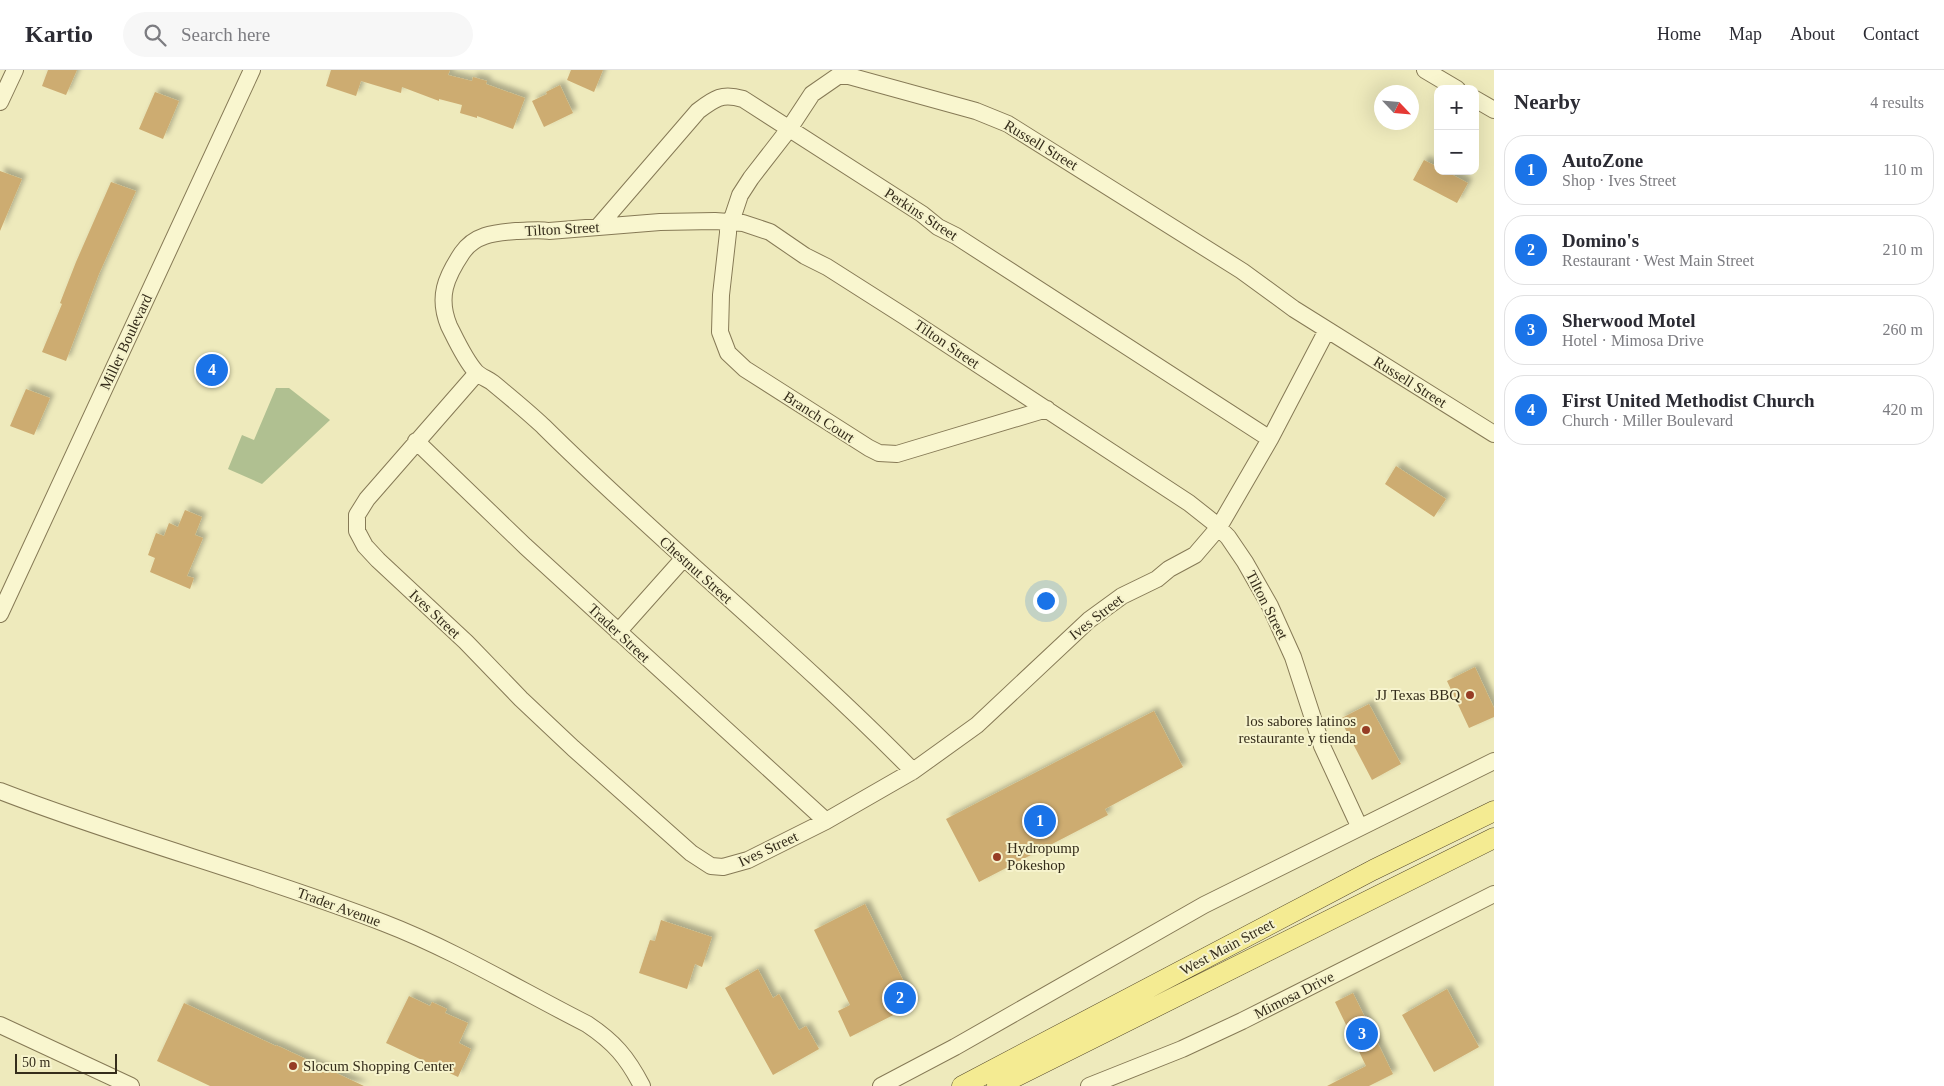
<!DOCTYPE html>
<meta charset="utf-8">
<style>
:root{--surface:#fff;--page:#f7f7f7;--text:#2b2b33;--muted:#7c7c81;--line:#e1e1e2;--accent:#1a73e8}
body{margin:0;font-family:Georgia,serif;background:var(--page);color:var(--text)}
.controls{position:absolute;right:15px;top:15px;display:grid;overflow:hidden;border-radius:10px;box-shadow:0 5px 20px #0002}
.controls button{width:45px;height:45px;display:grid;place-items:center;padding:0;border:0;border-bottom:1px solid var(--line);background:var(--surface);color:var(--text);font:25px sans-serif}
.compass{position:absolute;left:1374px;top:15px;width:45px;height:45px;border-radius:50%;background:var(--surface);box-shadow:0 5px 20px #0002;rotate:116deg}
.scale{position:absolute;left:15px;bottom:12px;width:102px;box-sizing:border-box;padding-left:5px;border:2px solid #352d1b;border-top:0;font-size:14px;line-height:18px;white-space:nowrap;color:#352d1b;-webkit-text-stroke:4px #f6f3cc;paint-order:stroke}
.you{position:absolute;left:1045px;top:530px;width:18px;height:18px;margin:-12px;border:4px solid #fff;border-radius:50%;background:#1a73e8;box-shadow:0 0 0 8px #1a73e833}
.badge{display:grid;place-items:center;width:32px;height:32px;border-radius:50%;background:var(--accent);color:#fff;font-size:16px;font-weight:700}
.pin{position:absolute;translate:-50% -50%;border:2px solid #fff;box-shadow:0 1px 5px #0006}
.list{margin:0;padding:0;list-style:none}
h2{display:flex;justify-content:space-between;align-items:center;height:65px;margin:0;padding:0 20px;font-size:21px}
h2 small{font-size:16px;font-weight:400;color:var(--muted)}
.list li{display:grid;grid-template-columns:32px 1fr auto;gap:15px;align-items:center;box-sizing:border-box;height:70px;margin:0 10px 10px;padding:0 10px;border:1px solid var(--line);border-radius:20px}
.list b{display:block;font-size:19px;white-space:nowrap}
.list p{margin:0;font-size:16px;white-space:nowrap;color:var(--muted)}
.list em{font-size:16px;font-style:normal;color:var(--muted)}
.icon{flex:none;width:28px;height:28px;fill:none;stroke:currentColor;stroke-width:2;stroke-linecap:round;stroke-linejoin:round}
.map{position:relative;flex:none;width:1494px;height:1016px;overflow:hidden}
header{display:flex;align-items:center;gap:30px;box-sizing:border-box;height:70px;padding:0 25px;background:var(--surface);border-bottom:1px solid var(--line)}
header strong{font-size:24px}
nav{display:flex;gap:28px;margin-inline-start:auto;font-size:18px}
.search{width:350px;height:45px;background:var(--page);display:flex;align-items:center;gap:12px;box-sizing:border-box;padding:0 18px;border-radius:28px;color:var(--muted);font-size:19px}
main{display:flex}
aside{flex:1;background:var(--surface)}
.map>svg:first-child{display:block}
.cemetery{fill:#b0c091}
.building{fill:#cdac71;filter:url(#shadow)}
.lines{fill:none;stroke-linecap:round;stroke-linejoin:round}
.minor-casing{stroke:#867a56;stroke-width:18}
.major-casing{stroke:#53462a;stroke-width:21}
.minor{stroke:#f9f6cf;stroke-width:16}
.major{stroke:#f4eb92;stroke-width:20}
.poi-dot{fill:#963d25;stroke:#f6f3cc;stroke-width:2}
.labels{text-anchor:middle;stroke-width:4;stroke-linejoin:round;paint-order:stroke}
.street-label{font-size:15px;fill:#352d1b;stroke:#f6f3cc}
.poi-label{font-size:15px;fill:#352d1b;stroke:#f6f3cc;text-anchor:end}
</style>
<header>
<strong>Kartio</strong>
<div class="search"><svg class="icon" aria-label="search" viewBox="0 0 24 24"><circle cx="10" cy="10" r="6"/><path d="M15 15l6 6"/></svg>Search here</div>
<nav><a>Home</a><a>Map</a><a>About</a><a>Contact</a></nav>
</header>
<main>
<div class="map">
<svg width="1494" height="1016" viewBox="0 0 1494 1016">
<defs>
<filter id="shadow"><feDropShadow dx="4.5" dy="-4.5" stdDeviation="2.5" flood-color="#0004"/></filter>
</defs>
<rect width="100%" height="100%" fill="#eeeabc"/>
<!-- cemetery -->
<path class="cemetery" d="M276,318h13l41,32 -68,64 -34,-15 14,-34 12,5z"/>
<!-- building -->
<path class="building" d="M48,0h29l-11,25 -24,-9z
M331,0h119l-2,5 24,6 1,-4 14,4 -1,3 39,14 -12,31 -36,-13v2l-17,-5 2,-8 -23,-6v2l-37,-14 -1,6 -40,-12 -5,15 -30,-10z
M571,0h32l-9,22 -27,-12z
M560,15l13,28 -29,14 -12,-26 15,-7 -1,-2z
M155,22l24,9 -16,38 -24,-10z
M1424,90l14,7v4h7l23,12 -11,20 -44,-23z
M0,101l22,8 -22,52z
M111,112l25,9 -37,83 -33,87 -24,-9 20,-48 -2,-1 16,-41z
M26,319l24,9 -16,37 -24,-9z
M1396,396l50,33 -12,18 -49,-33z
M185,440l17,7 -7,18 8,3 -16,38 7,2 -4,11 -40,-17 5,-14 -7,-3 8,-22 8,3 5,-13 9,4z
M1475,597l19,41v9l-25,11 -22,-47z
M1369,634l32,60 -29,16 -32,-61z
M1154,641l29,56 -78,42 3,6 -129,67 -33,-63z
M865,834l50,100 -65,33 -12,-26 12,-6 -36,-75z
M661,850l51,17 -10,30 -7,-3 -8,25 -48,-16 11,-33 5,1z
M758,899l15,29 6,-4 20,36 7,-4 13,23 -46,26 -48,-87z
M1447,919l32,58 -45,25 -32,-57z
M1353,923l40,81 -24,12h-42l39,-20 -31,-64z
M409,926l21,10 2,-4 15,7 -2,4 23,10 -9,20 12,6 -13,28 -72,-34z
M184,933l92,43v-1l88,41h-154l-53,-25z"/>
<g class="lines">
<!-- minor casing -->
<g class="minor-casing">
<path id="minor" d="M1425,0l32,19
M1475,29l19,11
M0,32l15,-32
M598,157l100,-116c17,-13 24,-18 45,-12l179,115 16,13 18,9 314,203
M477,303l-110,126 -10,16v16l8,15 13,14 88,82 55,57 52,49 118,105 20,13 12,1 25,-7 78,-39 87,-50 64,-46 112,-105 33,-24 35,-17 12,-10 26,-14 24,-28 51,-88 57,-109
M1047,339l-150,45 -18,-1 -10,-5 -124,-79 -17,-16 -8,-21 1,-37 7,-62v-11l4,-3 8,-24 11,-17 38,-49 23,-35 26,-18h11l127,35 32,13 234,147 52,38 200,125
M416,371l109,105 301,275
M0,544l252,-544
M618,562l65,-73
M913,701c-118,-120 -250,-226 -370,-345 -16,-15 -33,-29 -50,-43 -5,-4 -12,-6 -17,-11 -11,-12 -20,-32 -27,-46 -12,-29 -3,-49 13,-73 13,-19 33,-20 54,-22 12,0 22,-2 33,0l111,-9 55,-1 28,2 27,9 35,24 22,11 77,49 285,187 24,19 15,15 17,25 25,44 23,51 29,89 37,80
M0,721c126,49 258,83 384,132 70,27 136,67 203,101 27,18 40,33 55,62
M0,955l131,61
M881,1016l74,-39 249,-142 290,-144
M1089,1016l93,-37 60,-28 252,-127"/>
</g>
<!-- major casing -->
<g class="major-casing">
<path id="major" d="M962,1016l411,-216 121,-59
M997,1016l497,-248"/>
</g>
<!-- minor -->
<use href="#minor" class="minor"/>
<!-- major -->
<use href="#major" class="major"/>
</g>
<!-- markers -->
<g class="poi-dot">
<circle cx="1470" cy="625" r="5"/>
<circle cx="1366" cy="660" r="5"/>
<circle cx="997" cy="787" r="5"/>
<circle cx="293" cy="996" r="5"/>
</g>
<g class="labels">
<!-- street labels -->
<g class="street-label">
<text transform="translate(1041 75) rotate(31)" y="5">Russell Street</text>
<text transform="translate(921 144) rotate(33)" y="5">Perkins Street</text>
<text transform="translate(562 159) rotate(-3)" y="5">Tilton Street</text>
<text transform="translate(126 272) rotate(-65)" y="5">Miller Boulevard</text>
<text transform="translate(947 274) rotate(34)" y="5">Tilton Street</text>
<text transform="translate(1410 312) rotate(32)" y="5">Russell Street</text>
<text transform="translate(819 347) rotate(33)" y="5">Branch Court</text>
<text transform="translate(696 500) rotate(42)" y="5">Chestnut Street</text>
<text transform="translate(1267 535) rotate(63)" y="5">Tilton Street</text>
<text transform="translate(435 544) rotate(43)" y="5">Ives Street</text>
<text transform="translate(1096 547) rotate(-38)" y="5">Ives Street</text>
<text transform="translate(619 563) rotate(43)" y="5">Trader Street</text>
<text transform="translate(768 779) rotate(-25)" y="5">Ives Street</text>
<text transform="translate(339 837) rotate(20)" y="5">Trader Avenue</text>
<text transform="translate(1227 877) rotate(-28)" y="5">West Main Street</text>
<text transform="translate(1294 925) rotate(-27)" y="5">Mimosa Drive</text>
</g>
<!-- poi labels -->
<g class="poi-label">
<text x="1460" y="630">JJ Texas BBQ</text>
<text x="1356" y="656">los sabores latinos<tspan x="1356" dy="17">restaurante y tienda</tspan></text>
<text x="1007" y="783" text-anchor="start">Hydropump<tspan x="1007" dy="17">Pokeshop</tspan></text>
<text x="303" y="1001" text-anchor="start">Slocum Shopping Center</text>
</g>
</g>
</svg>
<div class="controls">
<button>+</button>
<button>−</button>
</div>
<svg class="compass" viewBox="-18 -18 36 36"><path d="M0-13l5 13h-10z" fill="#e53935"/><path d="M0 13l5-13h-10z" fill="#7c7c81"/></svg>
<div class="scale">50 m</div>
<div class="you"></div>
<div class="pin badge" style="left:1040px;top:751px">1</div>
<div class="pin badge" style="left:900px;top:928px">2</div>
<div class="pin badge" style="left:1362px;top:964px">3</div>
<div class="pin badge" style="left:212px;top:300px">4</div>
</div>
<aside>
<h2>Nearby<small>4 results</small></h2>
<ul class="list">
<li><span class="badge">1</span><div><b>AutoZone</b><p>Shop · Ives Street</p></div><em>110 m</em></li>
<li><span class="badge">2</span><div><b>Domino's</b><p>Restaurant · West Main Street</p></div><em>210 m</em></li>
<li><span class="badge">3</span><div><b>Sherwood Motel</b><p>Hotel · Mimosa Drive</p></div><em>260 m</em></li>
<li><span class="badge">4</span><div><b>First United Methodist Church</b><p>Church · Miller Boulevard</p></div><em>420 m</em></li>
</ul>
</aside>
</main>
